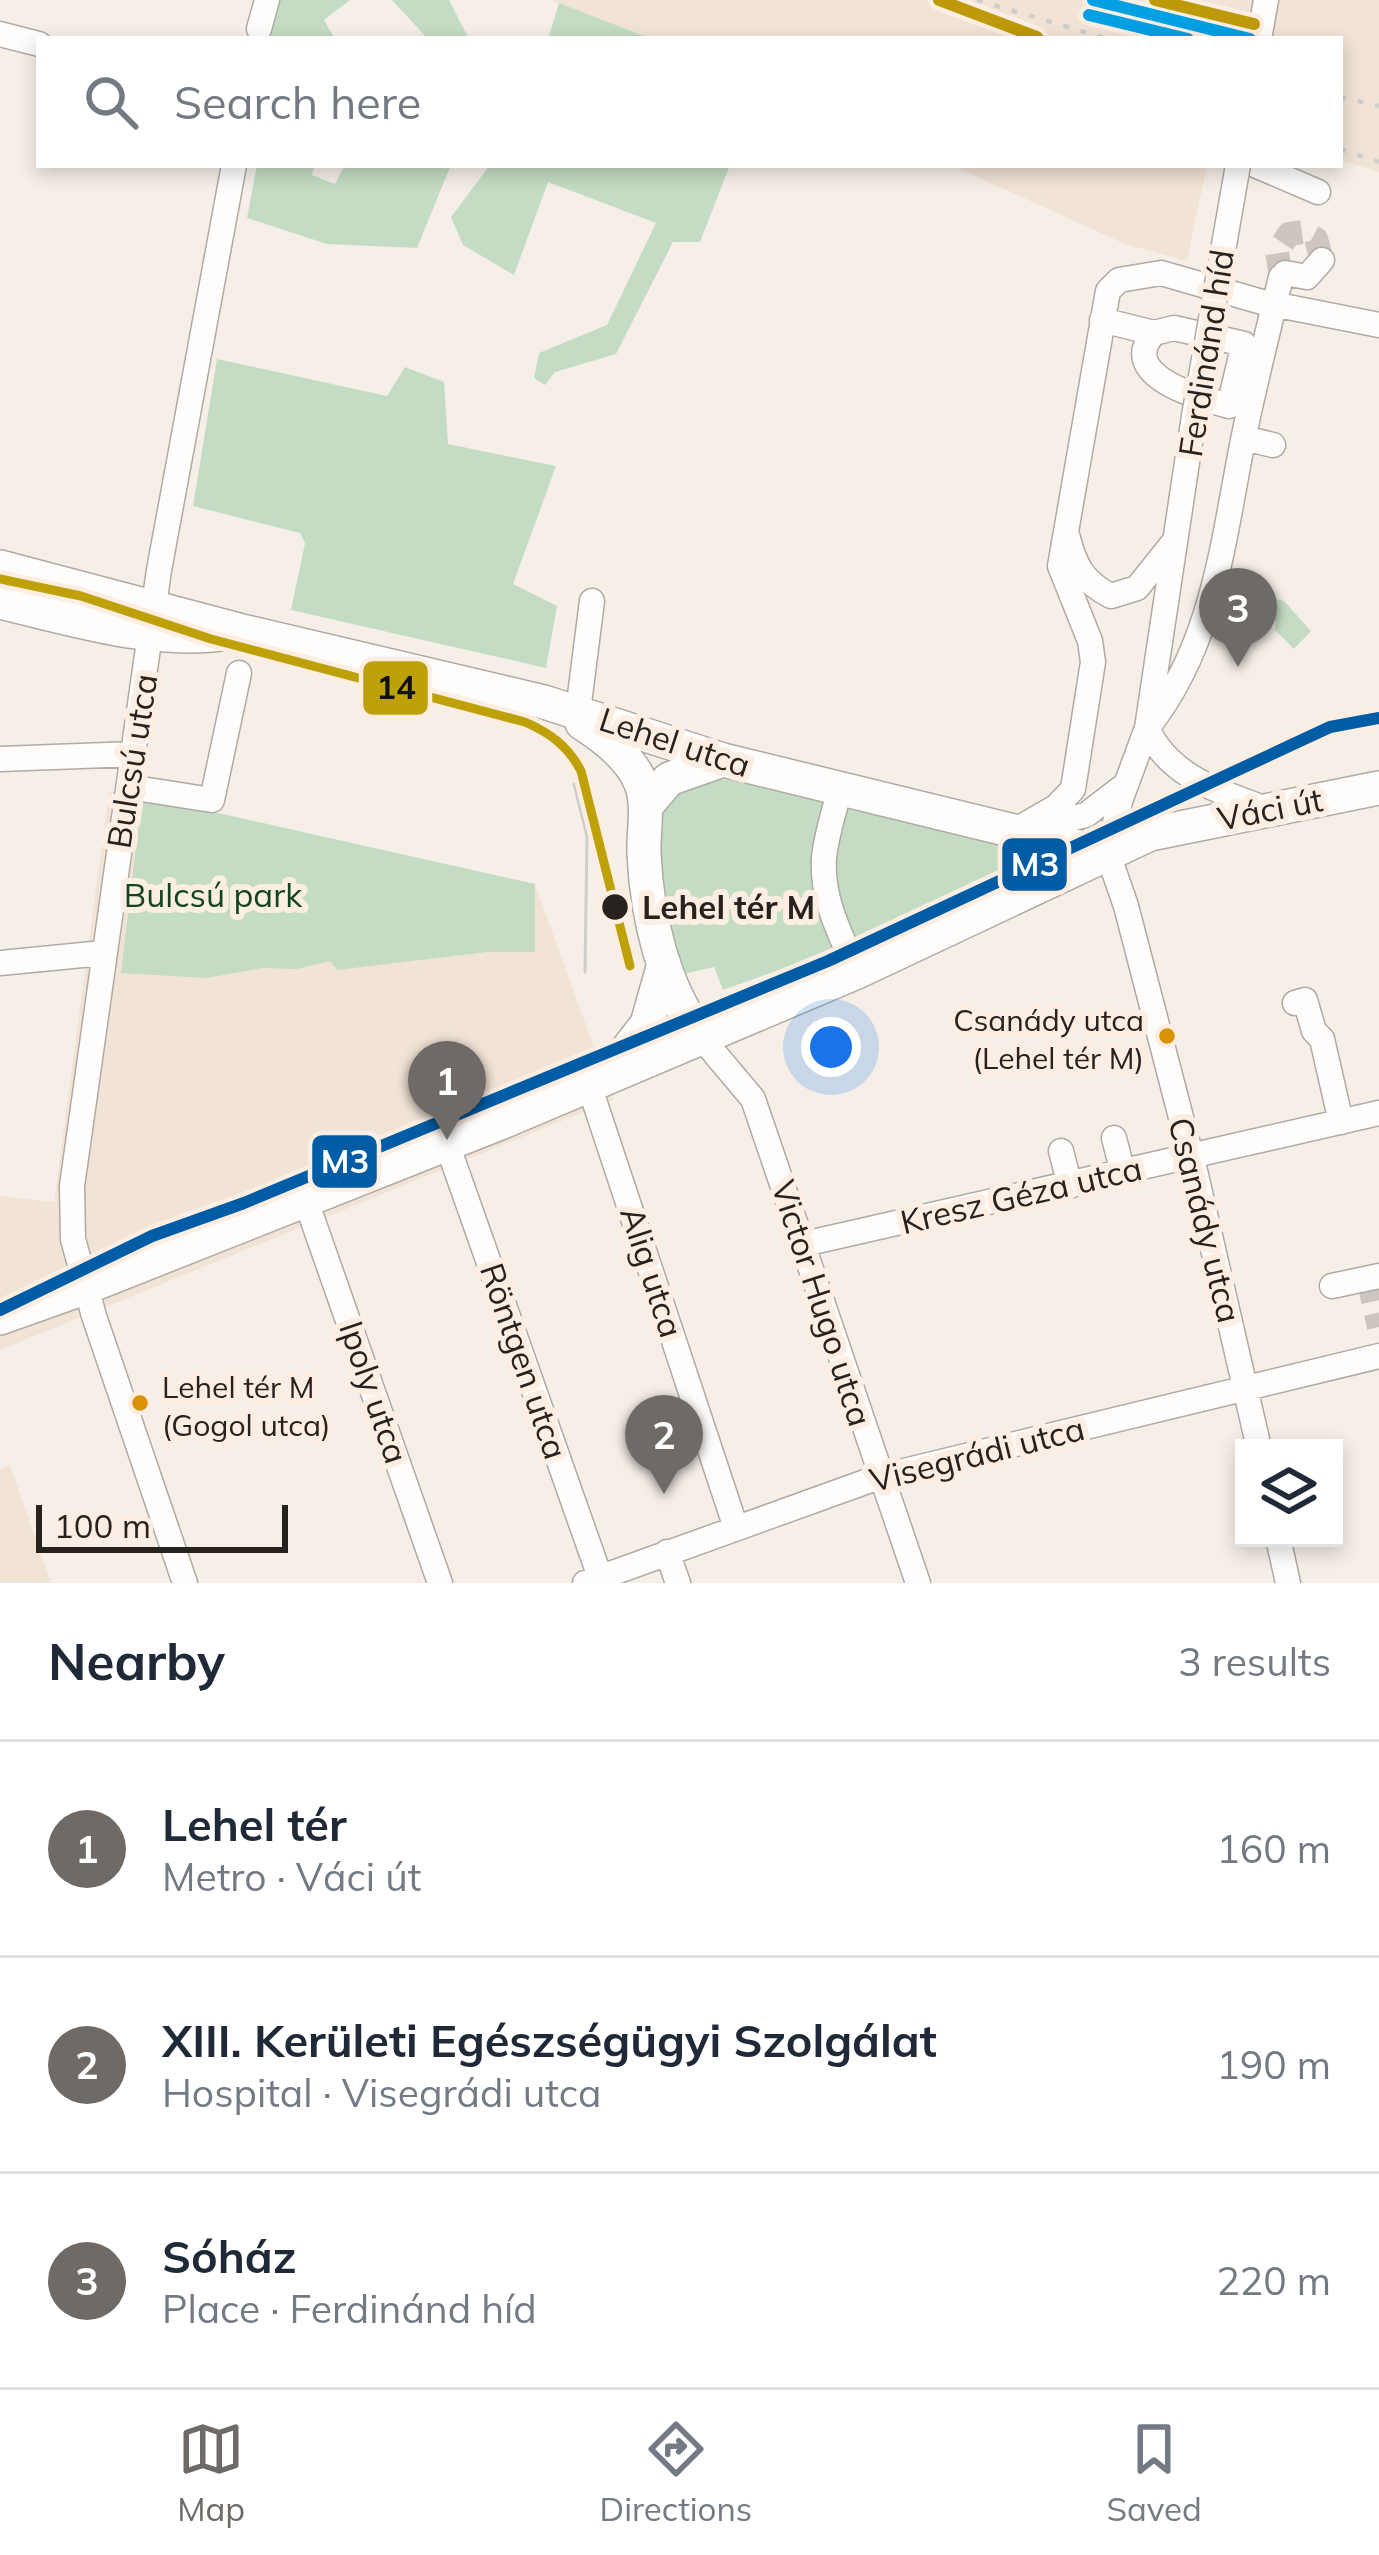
<!DOCTYPE html>
<meta charset="utf-8">
<style>
:root{--surface:#fff;--page:#f6f6f7;--text:#1f2937;--muted:#747a83;--line:#e0e1e3;--accent:#6f6a65}
body{margin:0;font-family:Mulish,sans-serif;background:var(--page);color:var(--text)}
.controls{position:absolute;right:36px;bottom:36px;display:grid;overflow:hidden;border-radius:0px;box-shadow:0 6px 18px #0003}
.controls button{width:108px;height:108px;display:grid;place-items:center;padding:0;border:0;border-bottom:3px solid var(--line);background:var(--surface);color:var(--text);font:60px sans-serif}
.scale{position:absolute;left:36px;bottom:30px;width:252px;box-sizing:border-box;padding-left:12px;border:6px solid #27221e;border-top:0;font-size:33px;line-height:42px;white-space:nowrap;color:#27221e;-webkit-text-stroke:9px #fceee2;paint-order:stroke}
.you{position:absolute;left:831px;top:1047px;width:42px;height:42px;margin:-30px;border:9px solid #fff;border-radius:50%;background:#1a73e8;box-shadow:0 0 0 18px #1a73e833}
.badge{display:grid;place-items:center;width:78px;height:78px;border-radius:50%;background:var(--accent);color:#fff;font-size:39px;font-weight:700}
.pin{position:absolute;translate:-50% -99px;filter:drop-shadow(0 3px 6px #0008)}
.pin::after{content:'';position:absolute;top:63px;width:42px;height:36px;background:inherit;clip-path:polygon(0 0,100% 0,50% 100%)}
.list{margin:0;padding:0;list-style:none}
h2{display:flex;justify-content:space-between;align-items:center;height:156px;margin:0;padding:0 48px;font-size:51px}
h2 small{font-size:39px;font-weight:400;color:var(--muted)}
.list li{display:grid;grid-template-columns:78px 1fr auto;gap:36px;align-items:center;box-sizing:border-box;height:216px;padding:0 48px;border-top:3px solid var(--line)}
.list b{display:block;font-size:45px;white-space:nowrap}
.list p{margin:0;font-size:39px;white-space:nowrap;color:var(--muted)}
.list em{font-size:39px;font-style:normal;color:var(--muted)}
.icon{flex:none;width:66px;height:66px;fill:none;stroke:currentColor;stroke-width:2;stroke-linecap:round;stroke-linejoin:round}
.map{position:relative;flex:none;width:1379px;height:1583px;overflow:hidden}
.search{position:absolute;background:var(--surface);box-shadow:0 6px 18px #0003;left:36px;right:36px;top:36px;height:132px;display:flex;align-items:center;gap:30px;box-sizing:border-box;padding:0 42px;border-radius:0px;color:var(--muted);font-size:45px}
.sheet{height:804px;background:var(--surface)}
nav{display:flex;justify-content:space-around;align-items:center;box-sizing:border-box;height:168px;border-top:3px solid var(--line);background:var(--surface);font-size:33px;color:var(--muted)}
nav a{display:grid;justify-items:center;gap:6px}
nav .on{color:var(--accent)}
.map>svg:first-child{display:block}
.built{fill:#f1e3d6}
.green{fill:#c3dcc3}
.lines{fill:none;stroke-linecap:round;stroke-linejoin:round}
.minor-tunnel{stroke:#cdc6c0;stroke-width:24;stroke-dasharray:24 12;stroke-linecap:butt}
.minor-casing{stroke:#afaaa4;stroke-width:27}
.major-casing{stroke:#afaaa4;stroke-width:36}
.minor{stroke:#fefdfc;stroke-width:24}
.major{stroke:#fefdfc;stroke-width:33}
.tram{stroke:#cfcdca;stroke-width:3}
.rail{stroke:#cfcdca;stroke-width:4.5;stroke-dasharray:6 12;stroke-linecap:butt}
.minor-bridge-casing{stroke:#afaaa4;stroke-width:27;stroke-linecap:butt}
.minor-bridge{stroke:#fefdfc;stroke-width:24}
.rail-1-casing{stroke:#fceee2;stroke-width:21}
.rail-2-casing{stroke:#fceee2;stroke-width:21}
.rail-3-casing{stroke:#fceee2;stroke-width:21}
.rail-4-casing{stroke:#fceee2;stroke-width:21}
.rail-1{stroke:#00a0e3;stroke-width:12}
.rail-2{stroke:#be9909;stroke-width:12}
.rail-3{stroke:#00a0e3;stroke-width:12}
.rail-4{stroke:#be9909;stroke-width:12}
.tram-1-casing{stroke:#fceee2;stroke-width:18}
.tram-1{stroke:#bea109;stroke-width:9}
.metro-1-casing{stroke:#fceee2;stroke-width:21}
.metro-1{stroke:#005ca5;stroke-width:12}
.stop-dot{fill:#27221e;stroke:#fceee2;stroke-width:4.5}
.bus-dot{fill:#d89204;stroke:#fceee2;stroke-width:4.5}
.labels{text-anchor:middle;stroke-width:12;stroke-linejoin:round;paint-order:stroke}
.bus-label{font-size:30px;fill:#27221e;stroke:#fceee2;text-anchor:end}
.street-label{font-size:33px;fill:#27221e;stroke:#fceee2}
.park-label{font-size:33px;fill:#134524;stroke:#fceee2}
.stop-label{font-size:33px;font-weight:bold;fill:#27221e;stroke:#fceee2;text-anchor:start}
.line-badge{stroke:#fceee2;stroke-width:4.5}
.badge-label{font-size:33px;text-anchor:middle;font-weight:bold;fill:#fff}
.pale-badge-label{font-size:33px;text-anchor:middle;font-weight:bold;fill:#111}
</style>
<div class="map">
<svg width="1379" height="1583" viewBox="0 0 1379 1583">
<rect width="100%" height="100%" fill="#f6efe8"/>
<!-- built -->
<path class="built" d="M551,0h828v172l-39,-12v-121h-688z
M951,165h256l-20,96 -62,-17z
M109,791l426,93 78,216 -613,250v-154l54,6z
M10,1465l41,117 -2,1h-49v-114z"/>
<!-- green -->
<path class="green" d="M275,0h75l-26,20 11,19h-65z
M392,0h57l20,39h-41z
M559,3l93,36h-104z
M257,165h58l-3,10 23,9 10,-19h106l-34,83 -90,-4 -80,-26z
M490,165h240l-30,77h-27l-57,112 -61,18 -10,13 -11,-7 5,-25 68,-28 49,-102 -108,-41 -34,93 -51,-30 -12,-28z
M217,359l170,37 18,-29 39,15 4,62 108,22 -43,118 44,22 -11,62 -255,-58 14,-67 -5,-10 -107,-27z
M1264,596l20,5 27,30 -17,18 -19,-19 1,-9 -14,-12z
M698,774l357,74 3,5 -52,31 -86,35 -197,71 -9,-23 -30,7 -21,-70 -4,-100z
M142,796l393,88v68h-48l-150,18 -7,-9 -33,8 -35,-1 -55,10 -86,-5z"/>
<g class="lines">
<!-- minor-tunnel -->
<path class="minor-tunnel" d="M1281,277l-4,-25 12,-18 14,-2 13,7 6,21
M1368,1278l11,49"/>
<!-- minor casing -->
<g class="minor-casing">
<path id="minor" d="M259,29l8,-29
M0,34l39,10
M1259,39l7,-39
M1255,165l63,27
M1285,273l22,4 15,-17
M1102,320l52,13 20,-5 70,16 -15,62c-30,-8 -113,-31 -75,-73
M1194,416l-47,312 -27,73 -12,53 18,52 70,269 63,273
M1244,438l29,7
M1068,538c7,29 17,45 43,58l26,-8 36,-45
M578,711l14,-110
M1148,727c66,-84 75,-186 95,-287 11,-54 25,-109 38,-163
M1147,728c22,49 72,63 119,81
M0,759l134,-5
M129,787l83,13 27,-127
M839,791c-5,22 -13,45 -15,67 -3,41 17,78 33,114
M1034,827l52,-12 35,-27
M1014,831l42,-24 17,-18 20,-127 -3,-21 -30,-75 48,-275 11,-11 42,-7 101,29 117,23
M0,963l103,-10
M1295,1003l10,-3 9,31 8,8 19,83
M701,1037l52,62 165,484
M589,1085l147,443
M1114,1138l9,35
M447,1144l153,433
M1061,1151l9,35
M306,1201l134,382
M804,1244l575,-131
M1332,1286l47,-10
M1278,1538l10,45
M667,1552l11,31
M185,1583l-91,-267 -21,-77 -1,-53 87,-616 75,-405
M585,1583l294,-106 500,-121"/>
</g>
<!-- major casing -->
<g class="major-casing">
<path id="major" d="M0,567l242,64 302,71 179,58 385,94
M0,602c77,18 156,44 235,30
M582,723c22,14 47,33 58,58 10,23 3,49 4,73 3,63 19,133 57,183
M646,806l23,-27 54,-19
M610,1072l37,-48 17,-60
M0,1318l87,-31 418,-166 352,-149 293,-138 229,-46"/>
</g>
<!-- minor -->
<use href="#minor" class="minor"/>
<!-- major -->
<use href="#major" class="major"/>
<!-- tram -->
<path class="tram" d="M574,784l13,52 -2,136"/>
<!-- rail -->
<path class="rail" d="M977,0l131,39
M1340,97l39,9
M1340,149l39,13"/>
<!-- minor-bridge casing -->
<g class="minor-bridge-casing">
<path id="minor-bridge" d="M1194,416l44,-251"/>
</g>
<!-- minor-bridge -->
<use href="#minor-bridge" class="minor-bridge"/>
<!-- rail-1 casing -->
<g class="rail-1-casing">
<path id="rail-1" d="M1093,0l157,39"/>
</g>
<!-- rail-2 casing -->
<g class="rail-2-casing">
<path id="rail-2" d="M939,0l98,37"/>
</g>
<!-- rail-3 casing -->
<g class="rail-3-casing">
<path id="rail-3" d="M1089,15l99,24"/>
</g>
<!-- rail-4 casing -->
<g class="rail-4-casing">
<path id="rail-4" d="M1155,0l99,24"/>
</g>
<!-- rail-1 -->
<use href="#rail-1" class="rail-1"/>
<!-- rail-2 -->
<use href="#rail-2" class="rail-2"/>
<!-- rail-3 -->
<use href="#rail-3" class="rail-3"/>
<!-- rail-4 -->
<use href="#rail-4" class="rail-4"/>
<!-- tram-1 casing -->
<g class="tram-1-casing">
<path id="tram-1" d="M0,579l81,17 130,43 314,83c25,11 43,24 56,49l49,195"/>
</g>
<!-- tram-1 -->
<use href="#tram-1" class="tram-1"/>
<!-- metro-1 casing -->
<g class="metro-1-casing">
<path id="metro-1" d="M0,1310l152,-74 92,-33 584,-242 502,-234 49,-9"/>
</g>
<!-- metro-1 -->
<use href="#metro-1" class="metro-1"/>
</g>
<!-- markers -->
<circle class="stop-dot" cx="615" cy="907" r="15"/>
<g class="bus-dot">
<circle cx="1167" cy="1036" r="10"/>
<circle cx="140" cy="1403" r="10"/>
</g>
<g class="labels">
<!-- bus labels -->
<g class="bus-label">
<text x="1144" y="1031">Csanády utca<tspan x="1144" dy="38">(Lehel tér M)</tspan></text>
<text x="162" y="1398" text-anchor="start">Lehel tér M<tspan x="162" dy="38">(Gogol utca)</tspan></text>
</g>
<!-- street labels -->
<g class="street-label">
<text transform="translate(1206 353) rotate(-81)" y="12">Ferdinánd híd</text>
<text transform="translate(675 742) rotate(18)" y="12">Lehel utca</text>
<text transform="translate(132 761) rotate(-81)" y="12">Bulcsú utca</text>
<text transform="translate(1270 809) rotate(-11)" y="12">Váci út</text>
<text transform="translate(1021 1195) rotate(-13)" y="12">Kresz Géza utca</text>
<text transform="translate(1205 1220) rotate(76)" y="12">Csanády utca</text>
<text transform="translate(652 1272) rotate(72)" y="12">Alig utca</text>
<text transform="translate(822 1303) rotate(72)" y="12">Victor Hugo utca</text>
<text transform="translate(524 1361) rotate(71)" y="12">Röntgen utca</text>
<text transform="translate(374 1392) rotate(71)" y="12">Ipoly utca</text>
<text transform="translate(977 1454) rotate(-14)" y="12">Visegrádi utca</text>
</g>
<!-- park labels -->
<g class="park-label">
<text x="213" y="907">Bulcsú park</text>
</g>
<!-- stop labels -->
<g class="stop-label">
<text x="642" y="919">Lehel tér M</text>
</g>
</g>
<g class="line-badge">
<rect x="361" y="659" width="69" height="58" rx="12" fill="#bea109"/>
<rect x="1000" y="836" width="69" height="57" rx="12" fill="#005ca5"/>
<rect x="310" y="1133" width="69" height="57" rx="12" fill="#005ca5"/>
</g>
<g class="badge-label">
<text x="1035" y="876">M3</text>
<text x="345" y="1173">M3</text>
</g>
<g class="pale-badge-label">
<text x="396" y="699">14</text>
</g>
</svg>
<div class="controls">
<button><svg class="icon" aria-label="layers" viewBox="0 0 24 24"><path d="M12 4l9 5-9 5-9-5zM3 14l9 5 9-5"/></svg></button>
</div>
<div class="scale">100 m</div>
<div class="you"></div>
<div class="pin badge" style="left:447px;top:1140px">1</div>
<div class="pin badge" style="left:664px;top:1494px">2</div>
<div class="pin badge" style="left:1238px;top:667px">3</div>
<div class="search"><svg class="icon" aria-label="search" viewBox="0 0 24 24"><circle cx="10" cy="10" r="6"/><path d="M15 15l6 6"/></svg>Search here</div>
</div>
<section class="sheet">
<h2>Nearby<small>3 results</small></h2>
<ul class="list">
<li><span class="badge">1</span><div><b>Lehel tér</b><p>Metro · Váci út</p></div><em>160 m</em></li>
<li><span class="badge">2</span><div><b>XIII. Kerületi Egészségügyi Szolgálat</b><p>Hospital · Visegrádi utca</p></div><em>190 m</em></li>
<li><span class="badge">3</span><div><b>Sóház</b><p>Place · Ferdinánd híd</p></div><em>220 m</em></li>
</ul>
</section>
<nav>
<a class="on"><svg class="icon" aria-label="map" viewBox="0 0 24 24"><path d="M3 6l6-2 6 2 6-2v14l-6 2-6-2-6 2zM9 4v14M15 6v14"/></svg>Map</a>
<a><svg class="icon" aria-label="directions" viewBox="0 0 24 24"><path d="M12 3l9 9-9 9-9-9zM9 14v-3h6M13 9l2 2-2 2"/></svg>Directions</a>
<a><svg class="icon" aria-label="saved" viewBox="0 0 24 24"><path d="M7 4h10v16l-5-4-5 4z"/></svg>Saved</a>
</nav>
